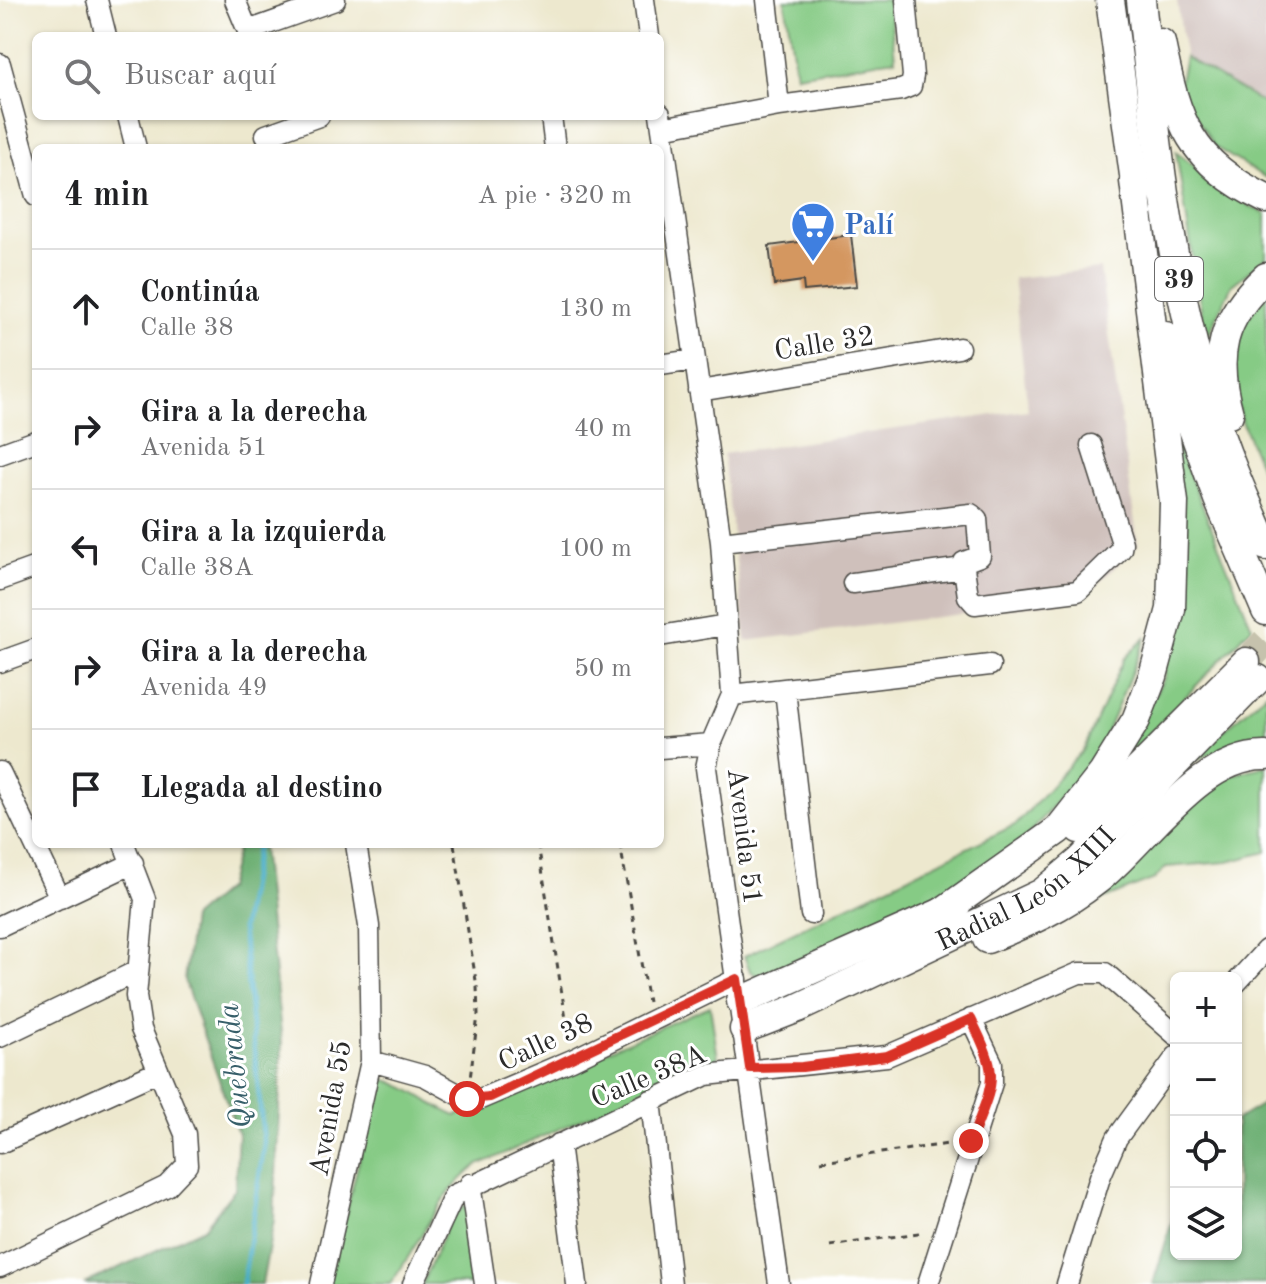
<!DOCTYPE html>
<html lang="es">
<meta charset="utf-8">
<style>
:root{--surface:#fff;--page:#f2f2f2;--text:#202124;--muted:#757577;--line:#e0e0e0}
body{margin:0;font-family:"Old Standard TT",serif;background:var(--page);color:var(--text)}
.controls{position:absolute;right:24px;bottom:24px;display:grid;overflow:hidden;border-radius:12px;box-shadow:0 2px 6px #0004}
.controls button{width:72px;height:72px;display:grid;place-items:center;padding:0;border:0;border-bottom:2px solid var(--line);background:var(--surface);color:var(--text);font:40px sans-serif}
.stop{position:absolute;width:24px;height:24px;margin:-18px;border:6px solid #d93025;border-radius:50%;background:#fff}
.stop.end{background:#d93025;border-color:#fff;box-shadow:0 2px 8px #0008}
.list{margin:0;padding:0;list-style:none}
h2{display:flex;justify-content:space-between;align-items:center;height:104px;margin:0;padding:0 32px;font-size:34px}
h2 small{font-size:26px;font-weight:400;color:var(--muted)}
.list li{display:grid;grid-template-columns:52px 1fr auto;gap:24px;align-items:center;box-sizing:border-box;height:120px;padding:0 32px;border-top:2px solid var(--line)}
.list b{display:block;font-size:30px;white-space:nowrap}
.list p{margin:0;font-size:26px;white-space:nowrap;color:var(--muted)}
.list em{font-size:26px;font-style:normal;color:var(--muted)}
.icon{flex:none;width:44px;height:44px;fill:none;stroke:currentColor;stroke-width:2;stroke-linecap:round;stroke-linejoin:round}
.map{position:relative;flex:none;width:1266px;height:1284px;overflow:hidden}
.search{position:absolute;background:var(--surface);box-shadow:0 2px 6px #0004;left:32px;top:32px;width:632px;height:88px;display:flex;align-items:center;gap:20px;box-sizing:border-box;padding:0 28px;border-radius:12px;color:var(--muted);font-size:30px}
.panel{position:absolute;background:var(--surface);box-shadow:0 2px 6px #0004;left:32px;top:144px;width:632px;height:704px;border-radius:12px}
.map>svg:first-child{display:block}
.industrial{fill:#cfc0bb}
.green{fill:#86cb85;stroke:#587b58;stroke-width:2}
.forest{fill:#6caf72;stroke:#4c6d4e;stroke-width:2}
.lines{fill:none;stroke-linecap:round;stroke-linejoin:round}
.stream{stroke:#48aec8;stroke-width:5}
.building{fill:#d49761}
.highway-tunnel{stroke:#c6c2ad;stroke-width:28;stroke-dasharray:28 14;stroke-linecap:butt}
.minor-casing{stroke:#484743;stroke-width:23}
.highway-casing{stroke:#484743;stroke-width:31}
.path{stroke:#484743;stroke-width:3;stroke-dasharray:6 6;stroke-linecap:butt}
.minor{stroke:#fff;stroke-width:20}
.highway{stroke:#fff;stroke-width:28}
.route{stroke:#d93025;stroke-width:10}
.labels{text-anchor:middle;stroke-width:6;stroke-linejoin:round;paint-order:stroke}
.shield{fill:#fff;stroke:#6b6b6b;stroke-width:2}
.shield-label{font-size:26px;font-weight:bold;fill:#2b2b2b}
.shop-label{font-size:28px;font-weight:bold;fill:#366cbe;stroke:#fff;text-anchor:start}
.street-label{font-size:28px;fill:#2b2b2b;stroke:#fff}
.water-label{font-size:30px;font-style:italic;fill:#375f6a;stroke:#fff}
</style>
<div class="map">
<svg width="1266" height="1284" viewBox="0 0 1266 1284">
<rect width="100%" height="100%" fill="#fff"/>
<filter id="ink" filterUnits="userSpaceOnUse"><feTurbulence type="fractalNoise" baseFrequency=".0125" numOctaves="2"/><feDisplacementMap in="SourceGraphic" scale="16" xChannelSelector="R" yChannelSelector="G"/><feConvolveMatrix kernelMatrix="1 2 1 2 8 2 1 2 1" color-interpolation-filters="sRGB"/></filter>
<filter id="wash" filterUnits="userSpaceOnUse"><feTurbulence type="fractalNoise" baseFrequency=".006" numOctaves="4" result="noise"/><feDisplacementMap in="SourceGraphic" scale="32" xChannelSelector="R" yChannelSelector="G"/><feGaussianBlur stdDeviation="1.8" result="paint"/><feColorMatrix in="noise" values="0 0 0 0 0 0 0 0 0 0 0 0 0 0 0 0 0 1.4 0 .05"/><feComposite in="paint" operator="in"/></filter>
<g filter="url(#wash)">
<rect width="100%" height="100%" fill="#ede8ce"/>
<!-- industrial -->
<path class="industrial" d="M1177,0h89v105l-81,-48z
M1100,269l38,276 -56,54 -336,42 -23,-187 305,-44 -15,-132z"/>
<!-- green -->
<path class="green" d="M785,0h104l6,59 -99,16z
M1185,57l81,48v73l-51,-31 -37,-58z
M1176,152l62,48 28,14v44l-34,27 -26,55z
M1266,294v186c-29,-68 -58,-124 0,-186z
M1175,439l77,188 -141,148 54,-99z
M1146,637l-48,117 -74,86 -91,57 -163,76 -12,3 -8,-5 -6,-15 273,-132 67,-75 40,-90z
M1266,693v49c-30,-4 -57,12 -83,25z
M1266,766v86l-38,10 -62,5 -11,12 -69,27 96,-95 45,-35z
M710,1006l8,52 -242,108c-43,34 -54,76 -86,118h-62l52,-206c33,9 47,26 76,38z
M468,1203l11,81h-57l28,-65z"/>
<!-- forest -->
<path class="forest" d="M238,846l24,2 20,195 -8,177 -12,64h-178l120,-56 31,-39 3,-55 -54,-154 8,-62 35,-30z
M1266,1102v182h-113l23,-76v46h60v-134z"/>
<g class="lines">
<!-- stream -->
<path class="stream" d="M243,1284l21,-139 -22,-217 15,-84"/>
</g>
<g id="blocks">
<!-- building -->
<path class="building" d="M851,235l6,51 -53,5 -1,-10 -29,4 -5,-39z"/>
</g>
</g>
<g filter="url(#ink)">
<use href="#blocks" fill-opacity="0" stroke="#484743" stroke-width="2"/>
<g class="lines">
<!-- highway-tunnel -->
<path class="highway-tunnel" d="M1246,662l20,-21"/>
<!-- minor casing -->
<g class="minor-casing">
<path id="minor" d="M97,0l9,36
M235,0l15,36
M644,0l5,36
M767,0l12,106
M248,31l87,-31
M0,64l36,132
M660,114l61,428 11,153 -21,49 -5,24 73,516
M128,116l8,32
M551,116l4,32
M662,128l117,-22 122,-16 10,-4 2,-10 -7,-76
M266,135l53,-19
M660,365l34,-5
M699,391l260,-43
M0,454l36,-13
M721,542l250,-28 6,5 3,37 -16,6v6l-111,15
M964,568l4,28 7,8 103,-13 43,-42 1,-6 -31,-98
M0,580l36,-13
M660,636l66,-11
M0,662l36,-13
M785,690l26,224
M732,695l258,-30
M660,748l51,-4
M0,772l60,126
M0,926l133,-63
M1236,983l30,-33
M0,1037l137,-66
M371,1061l54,15 42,23 11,1 94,-40 165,-81
M651,1100l20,184
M0,1143l157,-71
M559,1144l18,140
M470,1184l15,100
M0,1267l167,-81 20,-21 -2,-31 -44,-105 -5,-33 9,-97 -21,-55
M321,1284l50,-223 -2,-135 -13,-82
M413,1284l41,-89 252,-120 181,-19 192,-83h26l71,62
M928,1284l64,-201v-20l-21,-44
M1067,1284l33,-107 17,-39 59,-81"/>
</g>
<!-- highway casing -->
<g class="highway-casing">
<g id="highway">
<path d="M1110,0l27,197"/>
<path d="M1141,0c14,133 28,269 67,398 14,49 37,101 58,148"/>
<path d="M1161,43c16,80 29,119 105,156"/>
<path d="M1166,336l22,79 30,84 48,112"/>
<path d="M1229,414c-16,-58 -8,-96 37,-137"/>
<path d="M1079,829l167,-167"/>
<path d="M938,915l120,-85 45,-57 33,-53 17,-44 18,-67 3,-107 -40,-321"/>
<path d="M987,939c38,-15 77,-32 109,-58 48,-37 104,-127 170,-125"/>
<path d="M741,1001l215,-95"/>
<path id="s1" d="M744,1029l54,-21 244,-115 38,-32 178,-182"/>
</g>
</g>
<!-- path -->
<path class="path" d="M454,844l23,143 1,28 -8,64
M538,844l32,200
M620,844l28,158
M821,1161l135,-18
M830,1246l95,-14"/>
<!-- minor -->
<use href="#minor" class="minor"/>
<!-- highway -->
<use href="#highway" class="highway"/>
</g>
</g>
<g class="lines" filter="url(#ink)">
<!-- route -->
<path class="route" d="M467,1099l23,-2 247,-118 13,89 52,-1 85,-11 84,-37c30,61 23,60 0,122"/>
</g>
<!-- icons -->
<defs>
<g id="supermarket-pin" transform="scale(2.3)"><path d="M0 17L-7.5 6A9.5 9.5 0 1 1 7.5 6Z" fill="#3f7fe0" stroke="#fff"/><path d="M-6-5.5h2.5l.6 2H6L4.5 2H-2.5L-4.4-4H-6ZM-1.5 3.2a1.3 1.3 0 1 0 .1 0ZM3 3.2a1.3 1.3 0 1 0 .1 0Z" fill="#fff"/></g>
</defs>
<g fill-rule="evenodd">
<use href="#supermarket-pin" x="813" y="224"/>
</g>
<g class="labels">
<!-- shield labels -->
<rect class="shield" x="1155" y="257" width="48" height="44" rx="6"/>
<g class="shield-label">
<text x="1179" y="288">39</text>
</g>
<!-- shop labels -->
<g class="shop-label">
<text x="844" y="234">Palí</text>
</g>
<!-- street labels -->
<g class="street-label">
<text transform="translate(824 342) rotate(-9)" y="10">Calle 32</text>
<text transform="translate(746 836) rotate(83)" y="10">Avenida 51</text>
<text dy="10" stroke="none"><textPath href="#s1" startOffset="316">Radial León XIII</textPath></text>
<text transform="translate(545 1041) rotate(-25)" y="10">Calle 38</text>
<text transform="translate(648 1075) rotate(-23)" y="10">Calle 38A</text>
<text transform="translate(329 1108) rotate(-80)" y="10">Avenida 55</text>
</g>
<!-- water labels -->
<g class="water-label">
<text transform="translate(234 1066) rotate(-96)" y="10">Quebrada</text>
</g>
</g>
</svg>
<div class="controls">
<button>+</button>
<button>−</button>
<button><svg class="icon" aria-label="locate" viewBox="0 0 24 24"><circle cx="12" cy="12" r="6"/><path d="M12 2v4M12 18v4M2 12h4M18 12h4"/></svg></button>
<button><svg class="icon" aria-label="layers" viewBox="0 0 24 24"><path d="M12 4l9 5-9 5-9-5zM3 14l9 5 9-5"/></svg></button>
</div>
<div class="stop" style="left:467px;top:1099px"></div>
<div class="stop end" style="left:971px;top:1141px"></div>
<div class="search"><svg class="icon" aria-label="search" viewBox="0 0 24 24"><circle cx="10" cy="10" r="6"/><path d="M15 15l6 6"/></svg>Buscar aquí</div>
<section class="panel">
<h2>4 min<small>A pie · 320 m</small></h2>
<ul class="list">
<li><svg class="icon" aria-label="ahead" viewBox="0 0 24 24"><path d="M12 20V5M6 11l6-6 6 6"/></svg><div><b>Continúa</b><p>Calle 38</p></div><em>130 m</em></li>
<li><svg class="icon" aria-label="right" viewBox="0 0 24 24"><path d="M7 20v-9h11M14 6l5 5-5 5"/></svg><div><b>Gira a la derecha</b><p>Avenida 51</p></div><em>40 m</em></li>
<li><svg class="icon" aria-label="left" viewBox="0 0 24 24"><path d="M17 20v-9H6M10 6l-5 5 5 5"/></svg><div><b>Gira a la izquierda</b><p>Calle 38A</p></div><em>100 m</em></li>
<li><svg class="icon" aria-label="right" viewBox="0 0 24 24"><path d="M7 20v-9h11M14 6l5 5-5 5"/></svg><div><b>Gira a la derecha</b><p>Avenida 49</p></div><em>50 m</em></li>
<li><svg class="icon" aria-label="arrive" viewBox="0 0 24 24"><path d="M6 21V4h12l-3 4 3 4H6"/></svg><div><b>Llegada al destino</b></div></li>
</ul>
</section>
</div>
